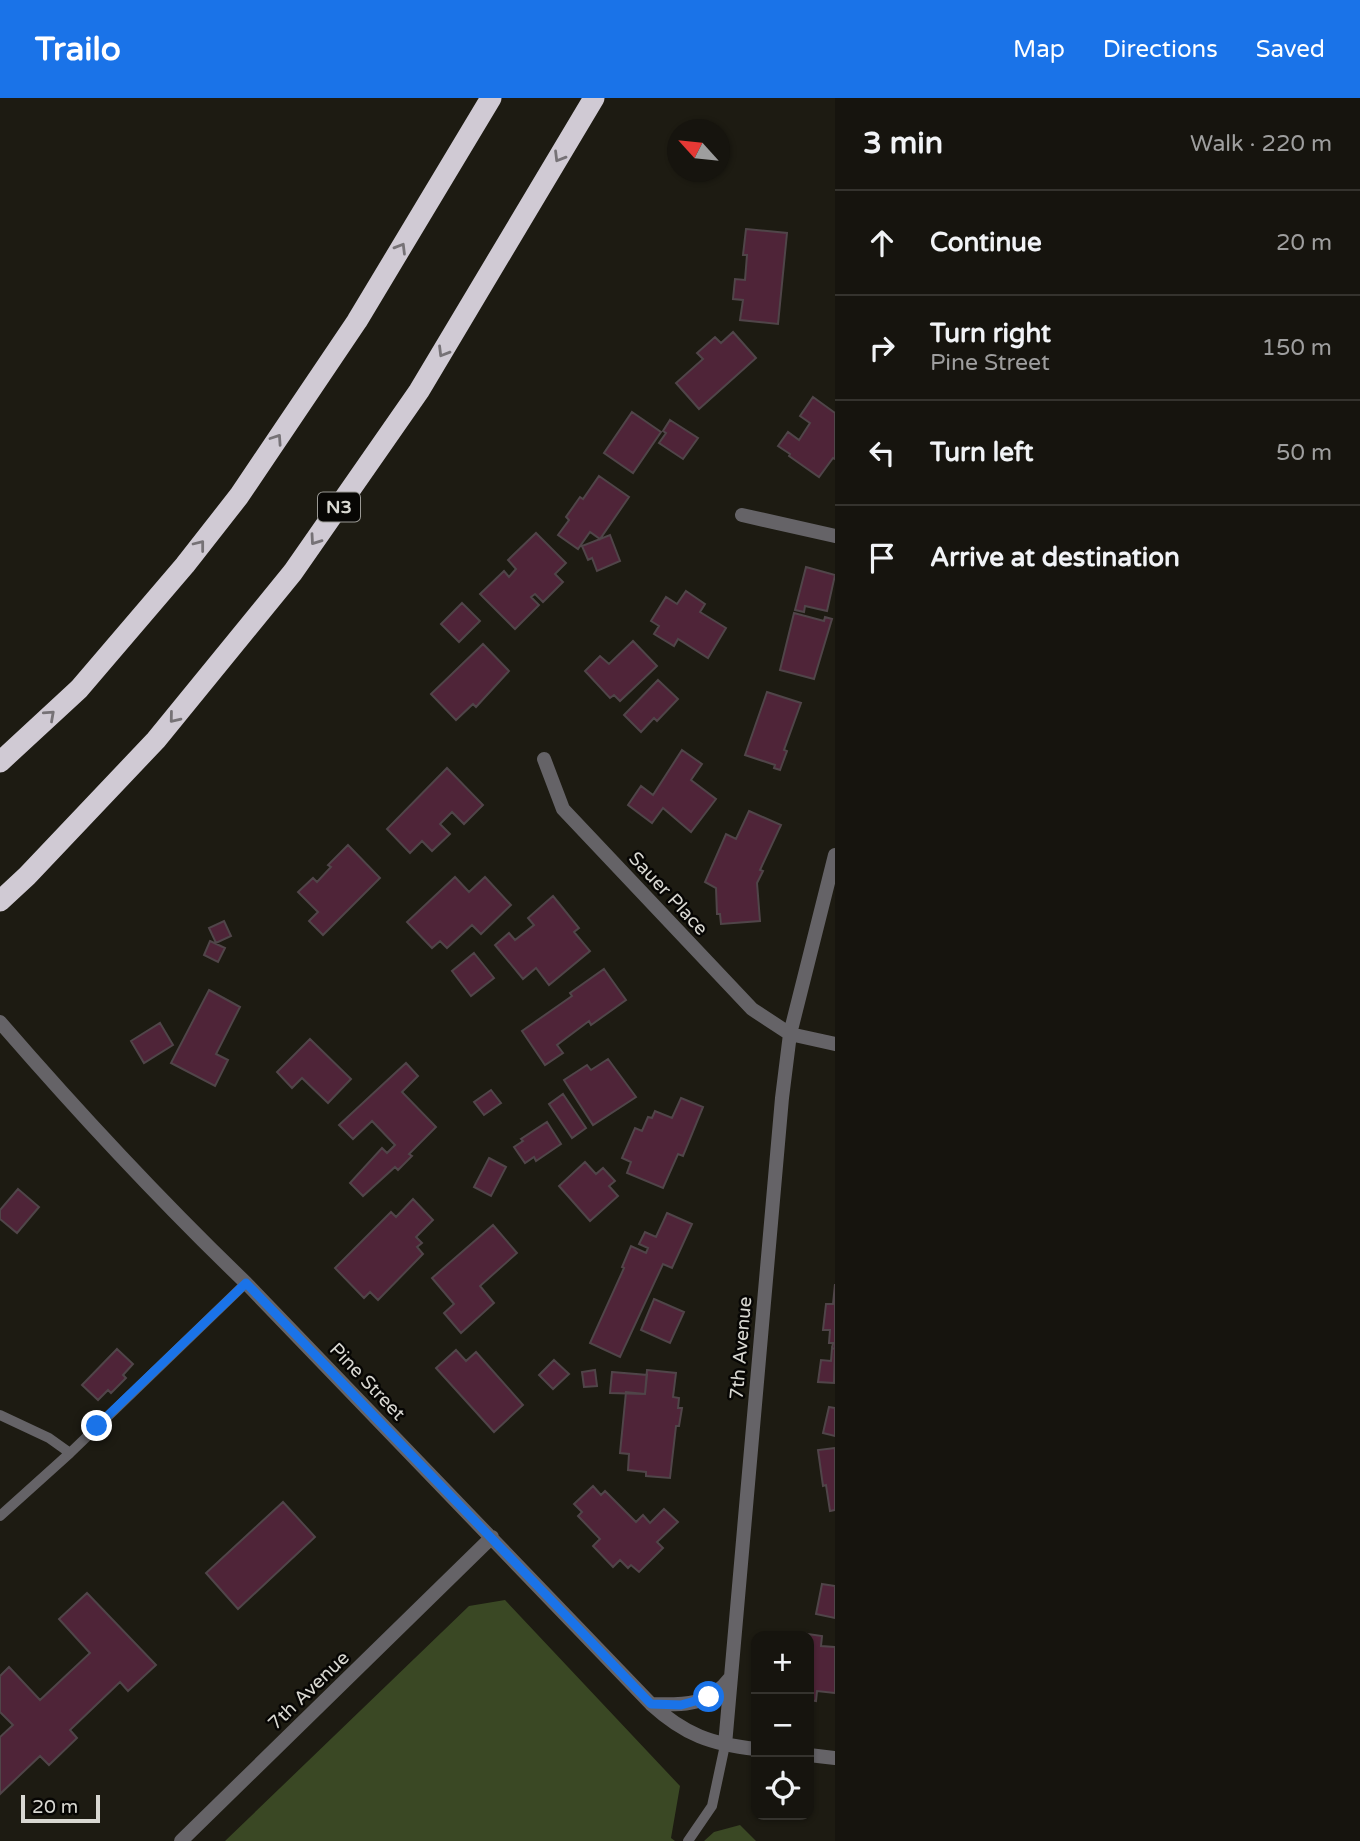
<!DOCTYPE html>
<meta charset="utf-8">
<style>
:root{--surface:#16140e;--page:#1f1d17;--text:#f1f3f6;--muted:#9e9e9e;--line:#35332e;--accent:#1a73e8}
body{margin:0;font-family:"Varela Round",sans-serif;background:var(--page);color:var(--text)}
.controls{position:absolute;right:21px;bottom:21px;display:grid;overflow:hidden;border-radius:14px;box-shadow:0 2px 5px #0004}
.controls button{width:63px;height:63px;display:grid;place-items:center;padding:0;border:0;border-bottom:2px solid var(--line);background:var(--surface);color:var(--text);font:35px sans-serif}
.compass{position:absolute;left:667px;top:21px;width:63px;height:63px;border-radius:50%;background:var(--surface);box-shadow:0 2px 5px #0004;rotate:297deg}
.scale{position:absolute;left:21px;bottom:18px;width:79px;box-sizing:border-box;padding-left:7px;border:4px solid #d9d8d2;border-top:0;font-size:19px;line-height:24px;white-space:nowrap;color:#d9d8d2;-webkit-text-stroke:5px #070604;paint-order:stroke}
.stop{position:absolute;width:21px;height:21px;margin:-16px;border:5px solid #1a73e8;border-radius:50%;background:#fff}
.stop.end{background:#1a73e8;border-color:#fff;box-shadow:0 2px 7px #0008}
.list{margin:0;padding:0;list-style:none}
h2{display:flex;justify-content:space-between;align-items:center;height:91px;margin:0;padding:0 28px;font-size:30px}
h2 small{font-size:23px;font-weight:400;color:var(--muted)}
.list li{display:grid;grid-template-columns:46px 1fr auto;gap:21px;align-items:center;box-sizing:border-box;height:105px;padding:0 28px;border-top:2px solid var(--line)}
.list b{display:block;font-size:26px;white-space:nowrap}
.list p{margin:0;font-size:23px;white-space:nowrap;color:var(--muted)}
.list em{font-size:23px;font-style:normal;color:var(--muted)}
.icon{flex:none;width:38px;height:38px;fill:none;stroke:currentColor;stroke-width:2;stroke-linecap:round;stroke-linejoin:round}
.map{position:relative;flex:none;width:835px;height:1743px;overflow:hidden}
header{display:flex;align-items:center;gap:42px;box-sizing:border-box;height:98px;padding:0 35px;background:var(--accent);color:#fff}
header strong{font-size:33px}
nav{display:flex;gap:38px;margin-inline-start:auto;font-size:24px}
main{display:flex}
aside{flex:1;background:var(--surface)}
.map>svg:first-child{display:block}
.green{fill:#3a4824}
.building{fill:#4f2438;stroke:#504549;stroke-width:2}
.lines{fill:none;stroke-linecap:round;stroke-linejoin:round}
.lane{stroke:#656367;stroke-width:10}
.street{stroke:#656367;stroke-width:14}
.highway{stroke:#d0cad4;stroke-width:21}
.oneway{stroke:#767276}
.route{stroke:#1a73e8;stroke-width:9}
.labels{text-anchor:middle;stroke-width:5;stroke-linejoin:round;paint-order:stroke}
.shield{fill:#070604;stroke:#9a9994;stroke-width:2}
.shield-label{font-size:18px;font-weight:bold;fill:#d9d8d2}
.street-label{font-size:19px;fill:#d9d8d2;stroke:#070604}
</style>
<header>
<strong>Trailo</strong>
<nav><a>Map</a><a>Directions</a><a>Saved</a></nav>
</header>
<main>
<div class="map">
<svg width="835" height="1743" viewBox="0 0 835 1743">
<rect width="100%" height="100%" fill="#1d1b12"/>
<!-- green -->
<path class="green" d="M505,1502l175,186 -9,52 4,3h-450l244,-235z
M740,1727l16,16h-52l10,-9z"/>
<!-- building -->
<path class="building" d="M746,131l41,4 -9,91 -38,-4 3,-20 -10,-1 2,-20 10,1 2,-25h-4z
M733,234l23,26 -57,51 -23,-26 27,-24 -6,-6 18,-16 6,6z
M813,299l22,16v46l-2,-1 -14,19 -30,-21 1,-2 -12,-8 10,-14 11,8 11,-17 -10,-7z
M632,314l29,20 -28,41 -29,-20z
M670,322l28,18 -15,21 -24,-16 7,-10 -3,-2z
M599,378l30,21 -29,42 -10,-7 -12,17 -20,-14 11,-15 -3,-3 14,-20 3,2z
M536,435l30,30 -11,11 8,8 -20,20 -8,-8 -4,3 8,8 -24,24 -35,-35 24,-23 5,6 7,-8 -8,-9z
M610,437l10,26 -23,10 -5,-13 -4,2 -6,-14z
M806,469l29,8 -8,36 -22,-5 -1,6 -9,-2z
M686,493l19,13 -5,8 26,16 -18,30 -30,-19 -4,7 -20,-12 5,-8 -8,-5 15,-24 11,7z
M462,505l18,18 -21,21 -18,-18z
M794,515l30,8 1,-4 7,2 -18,60 -34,-9z
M633,543l24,25 -37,35 -6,-6 -4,3 -25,-27 15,-15 9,8z
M483,546l26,27 -33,36 -3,-3 -17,16 -25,-26z
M658,582l20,19 -21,22 -3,-3 -13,14 -17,-17z
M767,594l34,11 -17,47 3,1 -7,19 -6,-2 1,-3 -30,-10z
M682,652l20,14 -11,16 25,19 -25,33 -28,-24 -11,15 -24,-18 13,-19 12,9z
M447,670l36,37 -19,19 -12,-12 -12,12 10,10 -18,17 -10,-10 -12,12 -23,-24z
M749,713l32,14 -21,45 3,1 -6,12 3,38 -39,3 -1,-10h-3l-1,-26 -11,-6 21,-48 10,5z
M348,747l32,33 -57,57 -14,-14 9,-9 -20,-20 15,-14 4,4 14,-15 -3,-2z
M455,779l14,15 16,-15 26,28 -30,29 -9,-9 -25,23 -7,-7 -8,7 -25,-26z
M553,798l26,32 -5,4 16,19 -41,34 -13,-17 -13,11 -28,-34 14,-12 6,7 19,-15 -6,-7z
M224,823l7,15 -15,7 -7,-15z
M210,843l15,7 -7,14 -14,-7z
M474,855l20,25 -23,18 -19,-25z
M604,871l22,31 -35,25 -2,-4 -32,24 6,8 -18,12 -23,-34 50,-35 -2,-3z
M209,892l31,17 -24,47 12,6 -13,26 -44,-23z
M160,925l13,22 -29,18 -13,-22z
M310,941l41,40 -23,24 -26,-25 -10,10 -15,-16z
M608,961l28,38 -43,28 -29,-45 23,-15 4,5z
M406,965l12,13 -16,16 34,35 -27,27 3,2 -14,14 -3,-3 -32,29 -13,-13 32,-35 5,5 8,-8 -23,-24 -19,18 -14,-14z
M491,992l10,13 -17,12 -10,-13z
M563,996l23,34 -14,10 -23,-34z
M681,1000l22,9 -20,49 -5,-2 -15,34 -36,-15 4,-11 -9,-4 13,-30 7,3 6,-14 4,1 3,-7 17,7z
M547,1024l14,22 -25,17 -2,-4 -9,6 -11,-16 9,-6 -2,-2z
M489,1060l17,9 -15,29 -17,-9z
M585,1064l11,12 7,-6 12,13 -6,5 9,10 -28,25 -31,-35z
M18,1091l21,18 -22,26 -17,-14v-9z
M413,1101l20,21 -17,17 6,6 -5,4 6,7 -45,46 -8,-8 -6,6 -29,-30 56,-56 5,5z
M667,1115l25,11 -20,44 -9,-4 -43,93 -30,-14 34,-75 -2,-1 9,-21 15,7 2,-5 -9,-4 6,-12 11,5z
M493,1127l24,28 -37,33 14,17 -33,30 -17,-20 10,-9 -22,-26z
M835,1186v65l-3,-1 1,-5h-4l1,-13h-7l3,-26h7z
M654,1201l30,13 -14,31 -29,-13z
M832,1250l3,1 -1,34 -16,-1 3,-22 10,1z
M117,1251l16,15 -10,11 3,3 -15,15 -3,-3 -10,10 -16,-15z
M456,1252l10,11 10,-9 47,53 -29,27 -58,-64z
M554,1262l15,14 -16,15 -14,-14z
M595,1272l2,16 -13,1 -2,-15z
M647,1272l29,3 -3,24 6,1 -1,10h4l-3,18h-3l-6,52 -24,-2v-4l-18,-2 1,-16 -9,-1 6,-61 19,2z
M612,1274l35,3 -2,19 -35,-1z
M829,1309l6,1v28l-12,-3z
M835,1350v62l-5,1 -4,-26 -3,1 -5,-36z
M593,1388l8,9 4,-4 31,31 7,-7 7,8 14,-14 14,13 -21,20 6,6 -24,24 -8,-7 -3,3 -8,-8 -7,7 -20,-21 7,-7 -22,-23 4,-4 -8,-8z
M283,1404l32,35 -77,72 -32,-36z
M822,1486l13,2v32l-19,-4z
M87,1495l69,72 -28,26 -8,-9 -50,48 7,8 -28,27 -9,-9 -40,38v-57l13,-12 -13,-13v-36l9,-9 31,33 50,-47 -31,-34z
M801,1535l21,3 -1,10 14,1v46l-18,-2 -1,10 -7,-1v-64h-9z"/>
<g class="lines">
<!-- lane -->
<path class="lane" d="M0,1317l49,23 21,15 176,-170
M0,1418l70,-63
M688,1743l24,-35 13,-61"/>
<!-- street -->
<path class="street" d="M742,417l93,21
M544,661l19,50 189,200 38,25 45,10
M0,924c78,90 160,178 246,261l405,421c34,31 60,40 105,45
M651,1606c33,1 58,2 80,-27
M725,1647l57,-647 8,-64 45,-179
M809,1657l26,3
M181,1743l311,-304"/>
<!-- highway -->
<path class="highway" d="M0,664l79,-73 106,-124 54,-69 118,-175 134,-223
M0,803l27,-25 129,-136 137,-168 126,-181 175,-293"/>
</g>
<!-- one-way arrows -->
<defs><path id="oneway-chevron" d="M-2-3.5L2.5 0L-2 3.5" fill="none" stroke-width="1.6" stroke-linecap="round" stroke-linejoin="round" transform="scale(1.75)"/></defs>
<g class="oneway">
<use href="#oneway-chevron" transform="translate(559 59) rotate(121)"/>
<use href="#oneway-chevron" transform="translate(401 150) rotate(-59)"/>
<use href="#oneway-chevron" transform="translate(443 254) rotate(121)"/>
<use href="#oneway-chevron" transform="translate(277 341) rotate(-56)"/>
<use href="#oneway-chevron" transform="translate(315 442) rotate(125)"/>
<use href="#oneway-chevron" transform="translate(200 447) rotate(-52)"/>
<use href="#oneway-chevron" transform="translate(50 617) rotate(-42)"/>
<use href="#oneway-chevron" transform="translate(174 620) rotate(129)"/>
</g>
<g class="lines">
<!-- route -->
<path class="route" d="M97,1328l149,-143 405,421 30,1 28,-8"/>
</g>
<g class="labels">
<!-- shield labels -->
<rect class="shield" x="318" y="394.5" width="42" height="29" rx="5"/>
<g class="shield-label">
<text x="339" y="415">N3</text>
</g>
<!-- street labels -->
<g class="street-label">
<text transform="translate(669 795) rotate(47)" y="7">Sauer Place</text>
<text transform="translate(740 1250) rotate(-85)" y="7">7th Avenue</text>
<text transform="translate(368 1283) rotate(46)" y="7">Pine Street</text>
<text transform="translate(308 1592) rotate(-44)" y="7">7th Avenue</text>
</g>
</g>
</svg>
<div class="controls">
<button>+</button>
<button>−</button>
<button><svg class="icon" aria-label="locate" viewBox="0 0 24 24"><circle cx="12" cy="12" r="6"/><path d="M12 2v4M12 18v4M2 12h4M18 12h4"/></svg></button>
</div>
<svg class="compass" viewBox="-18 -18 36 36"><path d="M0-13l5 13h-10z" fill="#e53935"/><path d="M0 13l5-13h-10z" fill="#9e9e9e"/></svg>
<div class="scale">20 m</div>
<div class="stop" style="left:709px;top:1599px"></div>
<div class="stop end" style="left:97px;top:1328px"></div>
</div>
<aside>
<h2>3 min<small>Walk · 220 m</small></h2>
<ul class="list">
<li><svg class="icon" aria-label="ahead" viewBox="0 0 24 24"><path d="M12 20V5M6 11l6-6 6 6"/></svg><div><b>Continue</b></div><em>20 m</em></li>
<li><svg class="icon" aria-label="right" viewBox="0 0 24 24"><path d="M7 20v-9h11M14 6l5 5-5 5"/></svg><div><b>Turn right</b><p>Pine Street</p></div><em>150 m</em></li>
<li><svg class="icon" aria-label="left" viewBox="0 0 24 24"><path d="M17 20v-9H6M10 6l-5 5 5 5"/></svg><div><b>Turn left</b></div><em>50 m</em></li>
<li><svg class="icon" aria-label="arrive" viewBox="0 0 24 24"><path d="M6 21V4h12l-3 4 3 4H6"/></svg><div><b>Arrive at destination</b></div></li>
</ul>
</aside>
</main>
